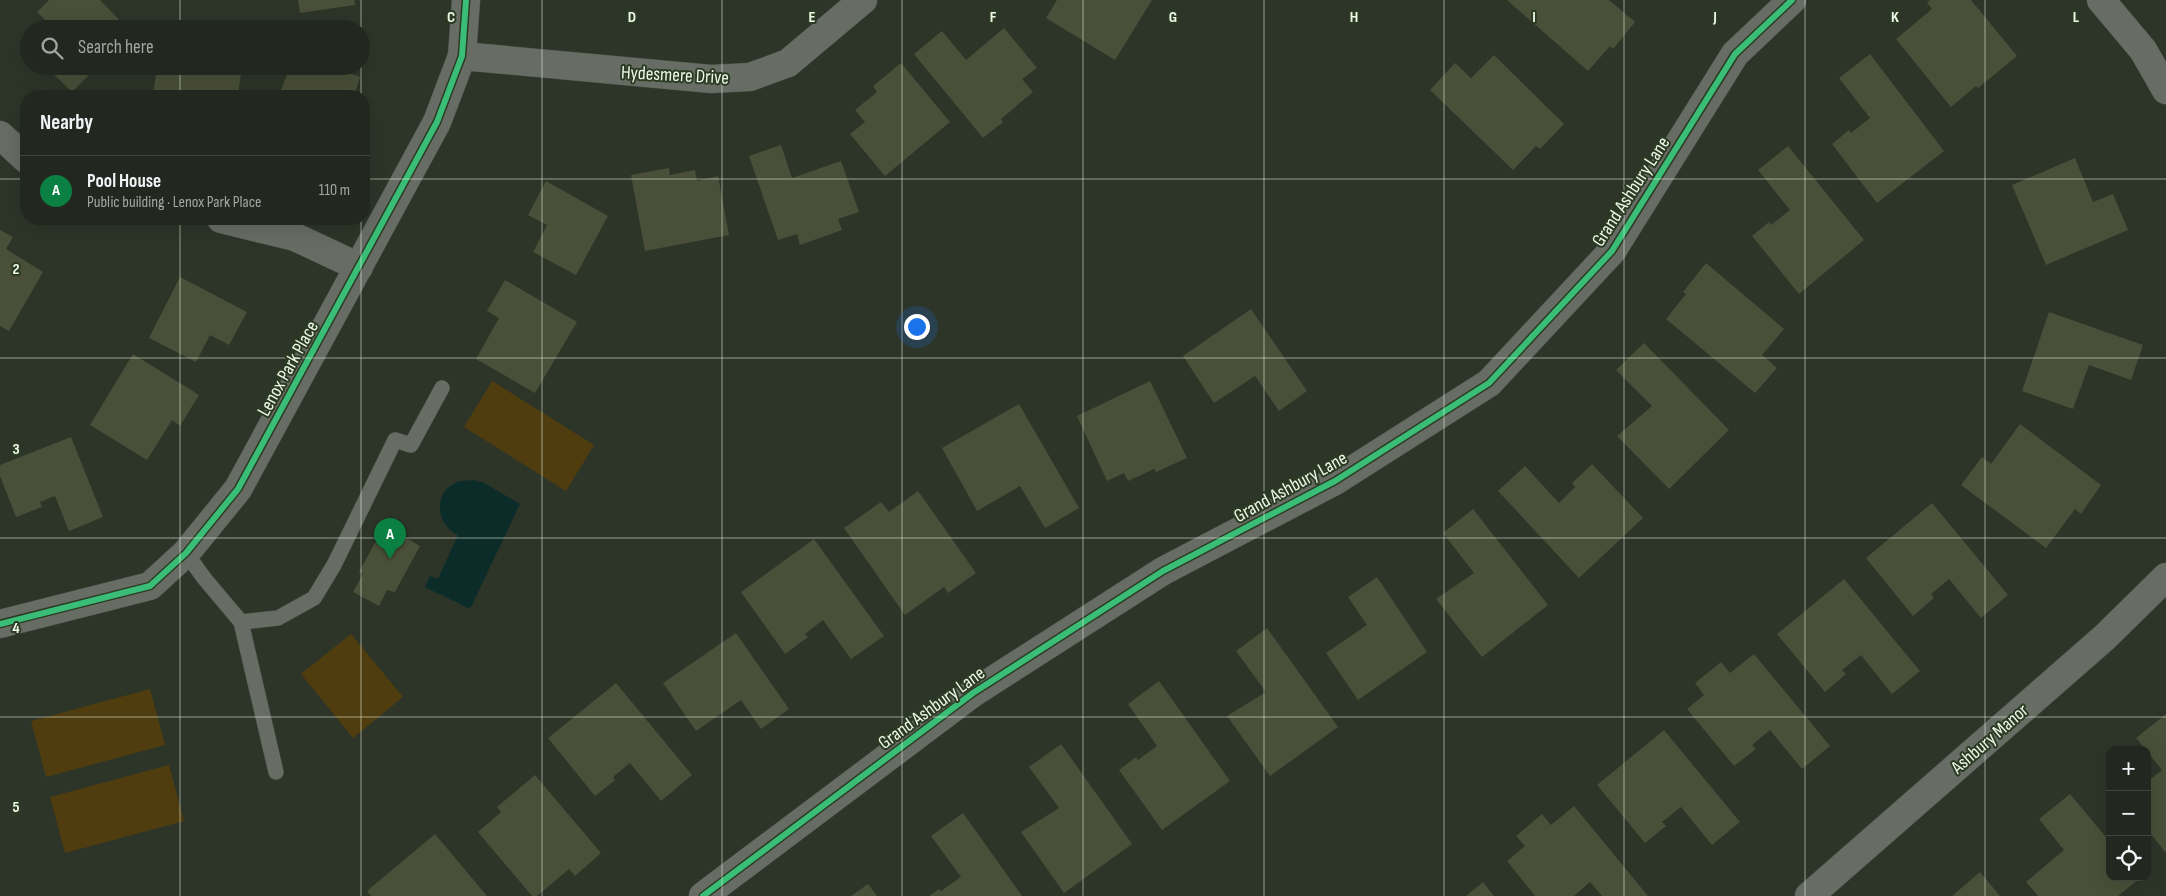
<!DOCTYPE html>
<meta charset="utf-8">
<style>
:root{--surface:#22281f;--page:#2a3028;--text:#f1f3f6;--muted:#a2a6a4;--line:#3f443d;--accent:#0b8043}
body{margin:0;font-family:"Sofia Sans Condensed",sans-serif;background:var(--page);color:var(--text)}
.controls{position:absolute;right:15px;bottom:15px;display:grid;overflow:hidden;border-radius:10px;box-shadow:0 5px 20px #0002}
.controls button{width:45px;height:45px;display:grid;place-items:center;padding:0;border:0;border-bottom:1px solid var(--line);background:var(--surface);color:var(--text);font:25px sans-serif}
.you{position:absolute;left:916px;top:326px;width:18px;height:18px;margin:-12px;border:4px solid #fff;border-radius:50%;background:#1a73e8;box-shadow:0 0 0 8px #1a73e833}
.badge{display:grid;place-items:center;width:32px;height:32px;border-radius:50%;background:var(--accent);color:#fff;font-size:16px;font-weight:700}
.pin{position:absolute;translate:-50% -41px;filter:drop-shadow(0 1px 2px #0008)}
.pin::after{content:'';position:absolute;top:26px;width:18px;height:15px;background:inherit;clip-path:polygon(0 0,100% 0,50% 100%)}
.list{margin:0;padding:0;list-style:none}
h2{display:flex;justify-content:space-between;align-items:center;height:65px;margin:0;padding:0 20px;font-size:21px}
h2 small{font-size:16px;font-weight:400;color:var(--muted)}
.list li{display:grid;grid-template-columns:32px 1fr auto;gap:15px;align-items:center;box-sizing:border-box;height:70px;padding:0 20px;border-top:1px solid var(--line)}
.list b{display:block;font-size:19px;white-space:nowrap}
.list p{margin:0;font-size:16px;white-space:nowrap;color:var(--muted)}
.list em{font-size:16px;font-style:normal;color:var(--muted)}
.icon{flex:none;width:28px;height:28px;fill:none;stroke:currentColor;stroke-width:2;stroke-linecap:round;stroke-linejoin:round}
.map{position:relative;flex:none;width:2166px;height:896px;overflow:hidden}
.search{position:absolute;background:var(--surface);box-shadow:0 5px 20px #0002;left:20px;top:20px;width:350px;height:55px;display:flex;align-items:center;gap:12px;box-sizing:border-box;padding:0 18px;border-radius:28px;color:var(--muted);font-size:19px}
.panel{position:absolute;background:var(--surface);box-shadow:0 5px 20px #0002;left:20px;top:90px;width:350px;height:135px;border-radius:20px}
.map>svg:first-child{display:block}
.green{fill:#503d0f}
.water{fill:#0b2c28}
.building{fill:#4a4f39}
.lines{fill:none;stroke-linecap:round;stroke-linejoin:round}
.service-casing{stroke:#495145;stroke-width:16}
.minor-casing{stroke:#495145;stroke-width:29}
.service{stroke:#676d64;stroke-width:15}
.minor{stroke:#676d64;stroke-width:28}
.cycleway-casing{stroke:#2c3b23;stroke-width:9}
.cycleway{stroke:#3abd76;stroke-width:6}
.grid{fill:none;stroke:#eef8e9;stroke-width:1;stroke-opacity:0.55}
.labels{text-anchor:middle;stroke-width:4;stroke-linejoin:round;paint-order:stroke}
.street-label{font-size:19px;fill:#eef8e9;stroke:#2c3b23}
.grid-label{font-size:16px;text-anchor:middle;font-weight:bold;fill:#eef8e9;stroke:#2c3b23;stroke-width:4;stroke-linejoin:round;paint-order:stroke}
</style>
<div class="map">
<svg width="2166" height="896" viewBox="0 0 2166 896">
<rect width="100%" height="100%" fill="#2d3529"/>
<!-- green -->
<path class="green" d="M492,381l102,64 -28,46 -102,-64z
M351,634l52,63 -50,41 -52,-64z
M150,689l15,56 -119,32 -15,-56z
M169,765l15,56 -119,32 -15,-56z"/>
<!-- water -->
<path class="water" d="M473,480l11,3 36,21 -50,105 -45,-22 5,-11 8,3 20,-44c-22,-10 -26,-42 -1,-53 4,-2 11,-1 16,-2z"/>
<!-- building -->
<path class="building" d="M49,0h51l28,29h-74l-17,-17z
M298,0h56l1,5 -55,8z
M1057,0h95l-37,60 -69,-42z
M1507,0h102l26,22 -22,27 -3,-3 -22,25z
M1930,0h41l46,56 -39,32 -2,-2 -25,21 -55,-68 36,-30 -5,-6z
M1004,28l33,40 -15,11 11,13 -32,27 2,3 -20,16 -69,-84 28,-23 24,29z
M1870,54l74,97 -67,52 -45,-59 17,-14 2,3 19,-15 -31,-40z
M1494,55l70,69 -24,25 -4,-3 -23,24 -83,-80 25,-27 16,15z
M901,63l49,59 -65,54 -35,-42 15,-12 -10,-12 22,-18 -4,-6z
M49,66h49l-26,26 -25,-24z
M157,66h85l-4,30h-85z
M290,66h39l31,11 -6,19h-75z
M781,145l11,33 49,-17 18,51 -21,7 4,11 -42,15 -3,-11 -19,6 -29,-84z
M1788,146l76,94 -65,54 -47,-58 17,-14 2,3 19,-15 -32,-40z
M2075,158l18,44 20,-8 15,36 -82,35 -34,-80z
M669,168l1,7 25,-5 2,11 21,-5 11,59 -84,16 -14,-76z
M546,181l62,35 -32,59 -43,-23 14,-27 -19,-10z
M0,230l13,7 -7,12 37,23 -34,59 -9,-5z
M1706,263l78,66 -22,26 15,13 -22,25 -89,-74 20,-25 -3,-2z
M180,277l67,35 -18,33 -19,-10 -14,27 -47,-24z
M505,280l72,42 -42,71 -59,-34 23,-41 -12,-7z
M1251,309l56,82 -28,20 -24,-35 -41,27 -31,-47z
M2049,312l94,33 -12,35 -42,-15 -16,44 -51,-18z
M1644,343l85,87 -60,59 -52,-53 35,-30 -36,-36z
M133,354l66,41 -19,31 -8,-6 -25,40 -57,-35z
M1150,381l37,77 -31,14 -2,-3 -26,12 -4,-8 -17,8 -30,-65z
M1019,404l60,104 -34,20 -25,-42 -43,25 -35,-63z
M2020,424l81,61 -20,29 -6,-5 -29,39 -85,-63 21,-28 9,7z
M71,437l32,80 -34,14 -14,-35 -15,6 2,5 -26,10 -16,-41v-11z
M1592,464l51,54 -64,60 -81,-87 27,-25 34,37 16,-16 -3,-4z
M918,491l58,82 -28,20 -4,-6 -39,28 -61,-87 37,-26 8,10z
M1932,503l76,92 -27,23 -32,-39 -18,15 3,4 -21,18 -47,-58z
M1473,509l75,96 -66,52 -46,-58 38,-26 -31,-40z
M389,528l31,18 -25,46 -8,-2 -8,16 -26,-14 10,-18 -4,-2 17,-31 4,3z
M814,539l70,97 -33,23 -28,-39 -18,14 3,3 -23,17 -44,-62z
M1377,577l50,75 -69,48 -32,-47 41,-28 -19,-28z
M1844,579l76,92 -28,23 -31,-39 -19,15 4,4 -21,18 -48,-58z
M1267,628l71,99 -68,49 -43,-60 39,-24 -30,-41z
M736,633l53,76 -28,20 -20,-29 -45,31 -33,-48z
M1754,654l76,92 -28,23 -32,-39 -18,15 4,4 -22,17 -47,-57 17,-14 -9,-12 26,-21 9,11z
M1159,681l71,100 -68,49 -43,-60 17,-13 2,3 19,-14 -29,-42z
M616,683l76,92 -31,26 -31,-38 -17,14 2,3 -20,16 -47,-58z
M2166,714v139l-19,-24v-47l15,-12 -26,-32z
M1664,730l76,92 -28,23 -31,-38 -19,15 4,4 -21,17 -48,-58z
M1061,744l71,100 -68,49 -43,-61 38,-24 -30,-41z
M535,775l66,78 -26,23 -6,-7 -32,27h-5l-54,-64 23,-20 -4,-5z
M2070,794l40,48v35l29,2 -21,17h-80l-12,-14 38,-32 -25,-31z
M1574,806l74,90h-46l-12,-14 -16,14h-39l-28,-35 18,-15 -9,-10 26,-22 9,11z
M963,813l59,83h-93l10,-7 2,2 20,-14 -30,-41z
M435,834l52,62h-116l-4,-5z
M1980,872l20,24h-48z
M1483,882l11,14h-28z
M868,884l9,12h-26z"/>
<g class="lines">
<!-- service casing -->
<g class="service-casing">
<path id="service" d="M186,553l18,25 37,44 35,150
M241,622l37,-4 36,-20 20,-33 61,-125 16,5 31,-57"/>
</g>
<!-- minor casing -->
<g class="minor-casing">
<path id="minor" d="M2101,0l42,50 23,40
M462,56l249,23 39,-2 38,-14 75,-63
M0,135l26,24
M221,219l74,18 64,30
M0,624l150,-38 36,-33 52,-64 199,-367 25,-66 4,-56
M703,896l270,-203 190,-122 172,-90 154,-98 123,-132 123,-197 57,-54
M1809,896l296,-259 61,-60"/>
</g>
<!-- service -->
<use href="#service" class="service"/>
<!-- minor -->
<use href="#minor" class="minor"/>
<!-- cycleway casing -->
<g class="cycleway-casing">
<path id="cycleway" d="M0,624l150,-38 36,-33 52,-64 199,-367 25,-66 4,-56
M703,896l270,-203 190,-122 172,-90 154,-98 123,-132 123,-197 57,-54"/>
</g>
<!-- cycleway -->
<use href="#cycleway" class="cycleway"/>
</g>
<!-- grid -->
<path class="grid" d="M180,0v29M361,0v29M542,0v896M722,0v896M902,0v896M1083,0v896M1264,0v896M1444,0v896M1624,0v896M1805,0v896M1985,0v896M180,66v30M361,66v30M0,179h26M364,179h1802M180,219v677M361,219v677M0,358h2166M0,538h2166M0,717h2166"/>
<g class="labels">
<!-- street labels -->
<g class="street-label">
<text transform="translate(675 74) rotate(3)" y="7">Hydesmere Drive</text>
<text transform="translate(1630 191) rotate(-57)" y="7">Grand Ashbury Lane</text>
<text transform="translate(287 368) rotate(-61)" y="7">Lenox Park Place</text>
<text transform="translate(1290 486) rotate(-29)" y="7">Grand Ashbury Lane</text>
<text transform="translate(931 707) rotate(-36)" y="7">Grand Ashbury Lane</text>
<text transform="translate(1989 738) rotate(-41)" y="7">Ashbury Manor</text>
</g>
</g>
<g class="grid-label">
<text x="451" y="22">C</text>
<text x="632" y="22">D</text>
<text x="812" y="22">E</text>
<text x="993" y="22">F</text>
<text x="1173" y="22">G</text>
<text x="1354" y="22">H</text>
<text x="1534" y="22">I</text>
<text x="1715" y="22">J</text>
<text x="1895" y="22">K</text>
<text x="2076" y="22">L</text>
<text x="16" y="274">2</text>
<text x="16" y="454">3</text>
<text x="16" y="633">4</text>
<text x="16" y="812">5</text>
</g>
</svg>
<div class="controls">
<button>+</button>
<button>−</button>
<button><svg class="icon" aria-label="locate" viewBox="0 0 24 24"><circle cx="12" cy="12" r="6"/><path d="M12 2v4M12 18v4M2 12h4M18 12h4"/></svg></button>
</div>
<div class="you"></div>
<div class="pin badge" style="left:390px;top:559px">A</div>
<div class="search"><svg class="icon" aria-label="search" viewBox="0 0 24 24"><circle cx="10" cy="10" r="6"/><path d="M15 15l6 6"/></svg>Search here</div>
<section class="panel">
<h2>Nearby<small></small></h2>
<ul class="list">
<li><span class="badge">A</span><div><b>Pool House</b><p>Public building · Lenox Park Place</p></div><em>110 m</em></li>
</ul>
</section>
</div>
